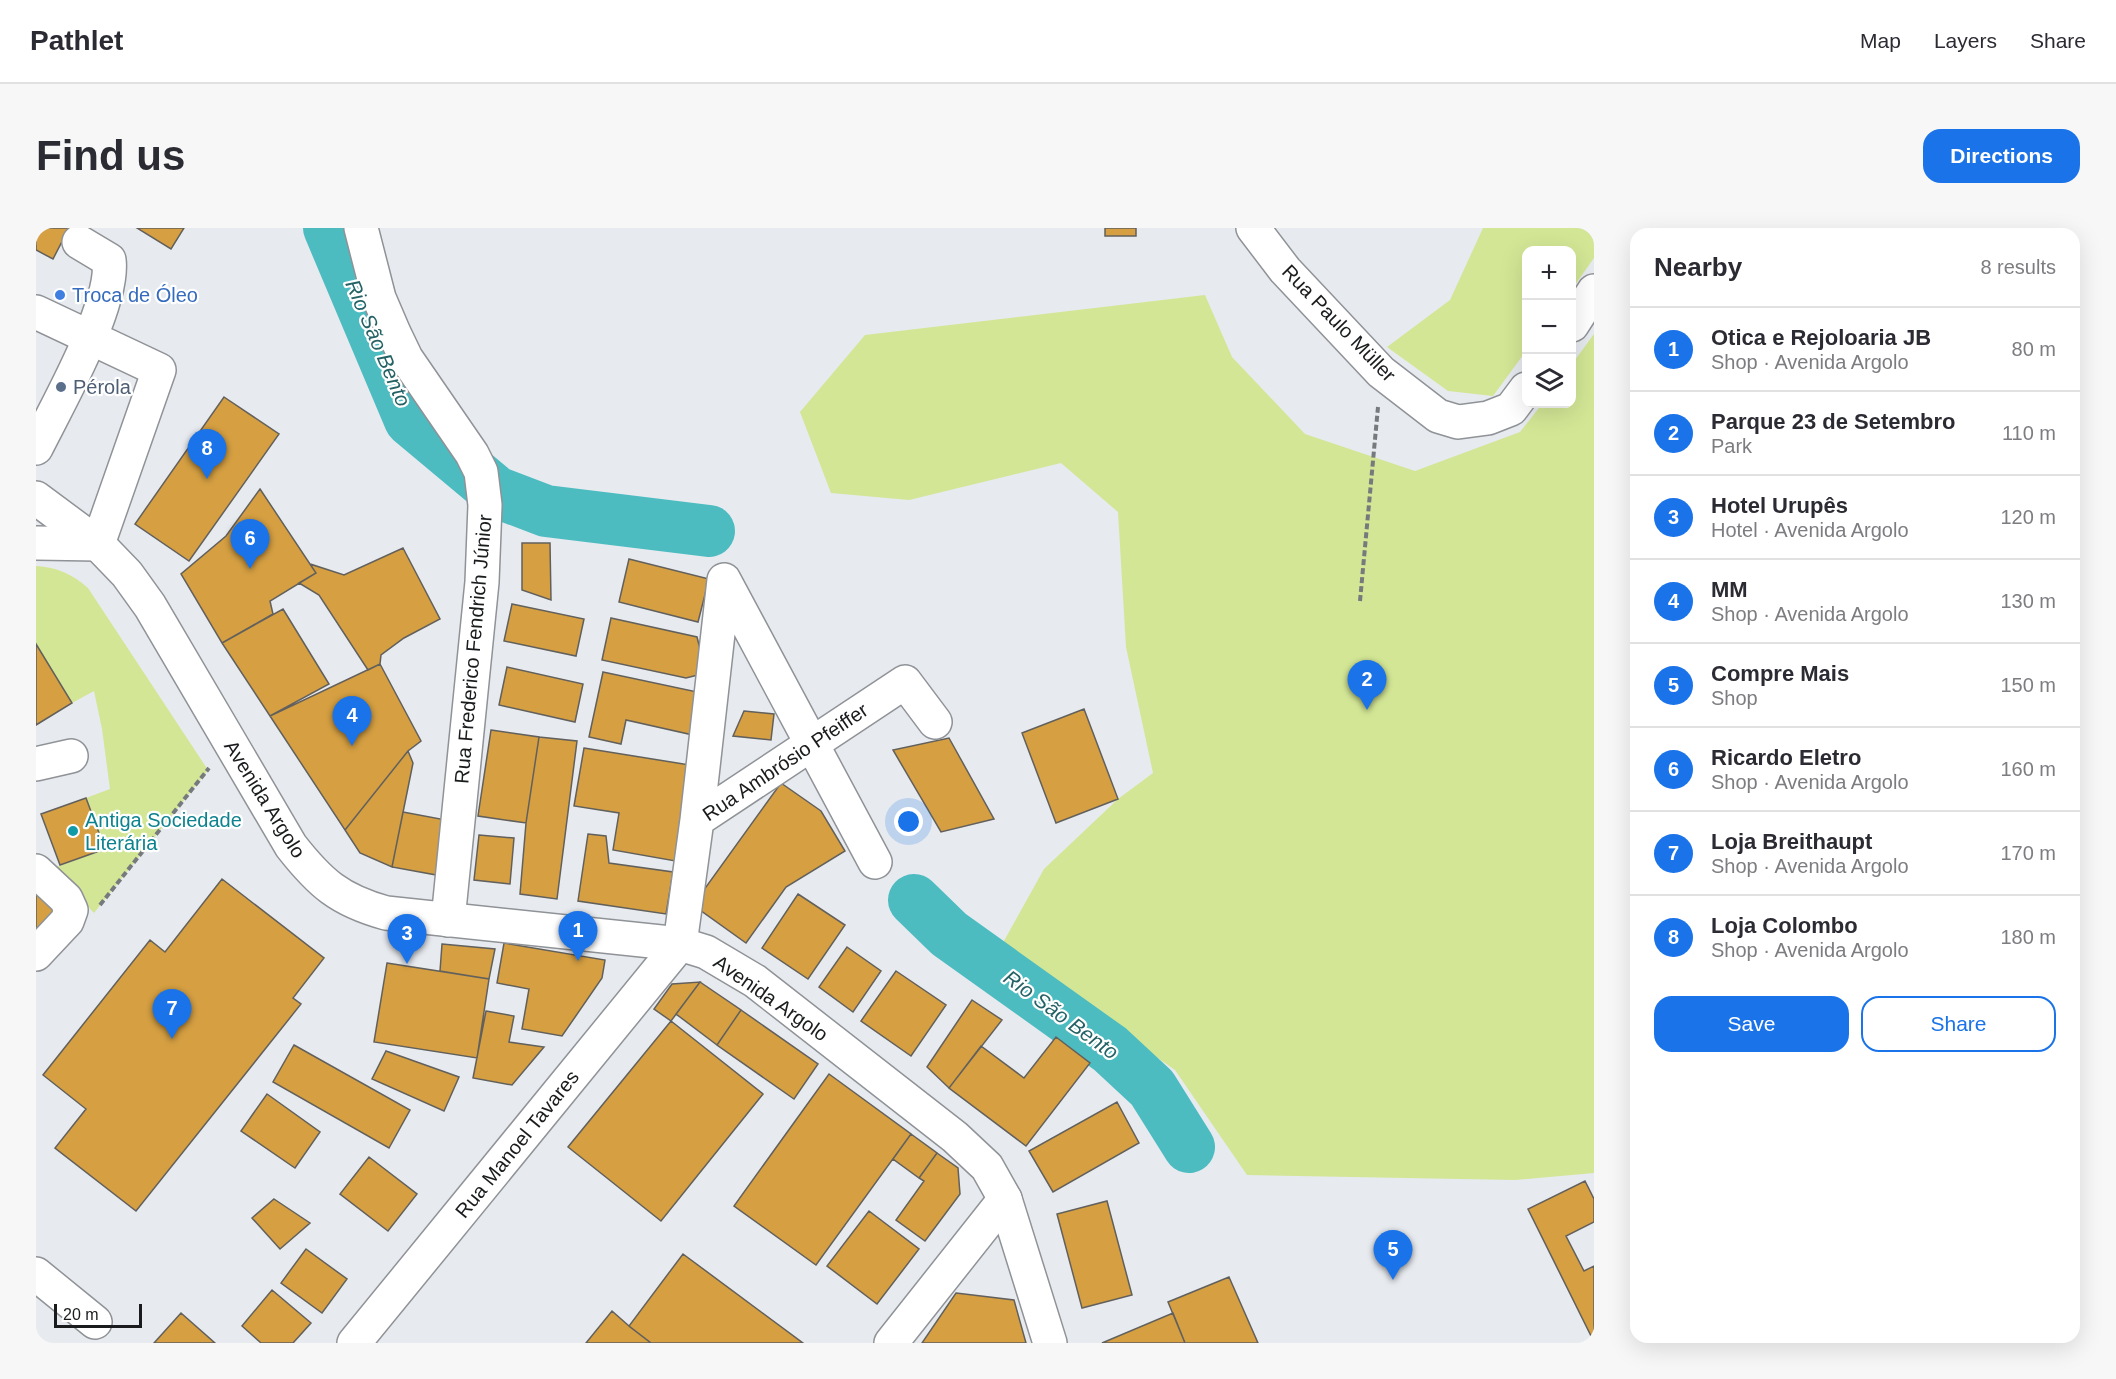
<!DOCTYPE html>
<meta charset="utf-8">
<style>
:root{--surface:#fff;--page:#f7f7f7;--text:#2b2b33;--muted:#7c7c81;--line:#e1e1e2;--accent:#1a73e8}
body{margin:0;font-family:Helvetica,sans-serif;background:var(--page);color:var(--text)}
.controls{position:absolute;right:18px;top:18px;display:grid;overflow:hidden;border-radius:12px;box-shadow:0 6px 24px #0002}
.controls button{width:54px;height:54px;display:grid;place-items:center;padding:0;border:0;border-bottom:2px solid var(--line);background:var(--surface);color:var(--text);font:30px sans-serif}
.scale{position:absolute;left:18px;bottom:15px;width:88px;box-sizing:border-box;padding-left:6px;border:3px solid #191b1c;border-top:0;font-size:16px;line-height:21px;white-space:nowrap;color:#191b1c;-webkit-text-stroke:4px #fff;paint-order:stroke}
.you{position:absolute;left:873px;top:594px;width:21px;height:21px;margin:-15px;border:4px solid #fff;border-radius:50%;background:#1a73e8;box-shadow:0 0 0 9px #1a73e833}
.badge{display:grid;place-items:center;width:39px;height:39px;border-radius:50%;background:var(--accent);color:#fff;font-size:20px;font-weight:700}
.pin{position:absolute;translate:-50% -50px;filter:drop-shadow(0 2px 3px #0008)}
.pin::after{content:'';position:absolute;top:32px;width:21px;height:18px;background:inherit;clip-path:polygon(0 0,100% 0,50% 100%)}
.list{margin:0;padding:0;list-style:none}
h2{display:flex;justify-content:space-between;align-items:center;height:78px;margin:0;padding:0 24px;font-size:26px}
h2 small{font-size:20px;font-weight:400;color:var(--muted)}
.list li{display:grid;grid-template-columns:39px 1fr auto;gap:18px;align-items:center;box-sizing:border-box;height:84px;padding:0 24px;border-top:2px solid var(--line)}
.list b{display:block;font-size:22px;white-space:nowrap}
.list p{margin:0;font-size:20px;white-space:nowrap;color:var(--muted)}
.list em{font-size:20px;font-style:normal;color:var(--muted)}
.actions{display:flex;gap:12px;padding:18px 24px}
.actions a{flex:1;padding:14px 0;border:2px solid var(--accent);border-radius:18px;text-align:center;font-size:21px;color:var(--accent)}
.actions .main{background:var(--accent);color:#fff}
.icon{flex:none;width:33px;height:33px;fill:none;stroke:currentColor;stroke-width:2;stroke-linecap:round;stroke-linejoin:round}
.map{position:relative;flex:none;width:1558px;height:1115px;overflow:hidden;border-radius:18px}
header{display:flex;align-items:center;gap:36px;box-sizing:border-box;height:84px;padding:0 30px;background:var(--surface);border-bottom:2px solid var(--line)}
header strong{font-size:28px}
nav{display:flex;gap:33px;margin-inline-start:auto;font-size:21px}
.intro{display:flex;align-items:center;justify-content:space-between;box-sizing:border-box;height:144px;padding:0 36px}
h1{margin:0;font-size:42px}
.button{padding:15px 27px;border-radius:18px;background:var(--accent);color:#fff;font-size:21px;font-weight:700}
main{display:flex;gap:36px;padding:0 36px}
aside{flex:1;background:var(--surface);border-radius:18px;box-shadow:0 6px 24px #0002}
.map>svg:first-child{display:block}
.green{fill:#d3e695}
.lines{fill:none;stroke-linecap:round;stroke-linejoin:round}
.river{stroke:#4cbcc1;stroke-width:52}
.building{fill:#d59f42;stroke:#62605c;stroke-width:1.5}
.minor-casing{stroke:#8f9296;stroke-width:36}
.major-casing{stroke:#8f9296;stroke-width:36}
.path{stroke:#777a7c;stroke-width:4;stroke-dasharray:6 3;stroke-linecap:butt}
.minor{stroke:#fff;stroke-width:33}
.major{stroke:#fff;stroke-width:33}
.shop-dot{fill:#3f7fe0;stroke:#fff;stroke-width:2}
.service-dot{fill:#5c6f8a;stroke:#fff;stroke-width:2}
.culture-dot{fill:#0f9aa8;stroke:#fff;stroke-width:2}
.labels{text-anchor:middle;stroke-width:4.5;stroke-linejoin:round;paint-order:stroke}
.shop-label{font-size:20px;fill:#366cbe;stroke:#fff;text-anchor:start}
.street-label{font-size:20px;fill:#191b1c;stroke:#fff}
.service-label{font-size:20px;fill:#4e5e75;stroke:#fff;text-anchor:start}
.culture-label{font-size:20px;fill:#0d838f;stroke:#fff;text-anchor:start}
.water-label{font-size:21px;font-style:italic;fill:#256265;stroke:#fff}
</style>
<header>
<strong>Pathlet</strong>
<nav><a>Map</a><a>Layers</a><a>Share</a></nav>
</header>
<div class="intro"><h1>Find us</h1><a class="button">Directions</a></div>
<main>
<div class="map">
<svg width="1558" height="1115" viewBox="0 0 1558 1115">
<rect width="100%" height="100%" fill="#e7eaef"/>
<!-- green -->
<path class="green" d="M1447,0h111v30l-22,31v-39h-46v101l-33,45 -45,-5 -61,-44 63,-47z
M1169,67l27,62 73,77 110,37 105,-39 22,-28h30v-40l22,-30v839l-79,7 -268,-5 -72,-105 -175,-122 44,-79 74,-70 35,-26 -27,-126 -8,-135 -57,-49 -152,37 -78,-7 -31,-81 65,-77z
M0,338c21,1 36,8 52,22l120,182 -114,143 -43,-44 54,-20 -19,-51 24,-9 -8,-60 -8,-38 -22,12 -36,-59z"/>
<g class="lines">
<!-- river -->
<path class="river" d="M293,0l81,192 86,72 50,19 163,20
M878,672l35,34 161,115 42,39 37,59"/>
</g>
<!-- building -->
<path class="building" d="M0,0h33l-16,31 -17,-9z
M101,0h47l-13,21z
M1069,0h31v8h-31z
M188,169l55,37 -90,127 -54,-37z
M224,261l56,84 -46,28 3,13 -51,29 -41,-69 45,-38z
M486,315h28l1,57 -29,-10z
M367,320l37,71 -36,19 -23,17 -1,9 -12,6 -49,-75 -20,-12 17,-10 -6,-9 34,11z
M593,331l80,20 -11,43 -79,-20z
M476,376l72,15 -8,37 -72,-15z
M247,381l46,75 -59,32 -48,-73z
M575,390l86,19 9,36 -20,5 -84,-18z
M0,416l36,59 -36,22z
M344,436l41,77 -13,10 -63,79 -75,-114z
M471,439l76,17 -8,38 -76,-17z
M567,444l99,21 -9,42 -67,-15 -5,24 -32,-7z
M1048,481l34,90 -62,24 -34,-90z
M708,483l30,3 -3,26 -38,-4z
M455,502l48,7 -13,86 -48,-7z
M503,509l38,4 -20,158 -37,-5 6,-71z
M913,510l45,81 -53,13 -48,-82z
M548,520l112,18 -15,96 -68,-12 6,-37 -45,-7z
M372,523l5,12 -21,104 -32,-14 -15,-23z
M745,555l40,28 24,40 -59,36 -40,56 -53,-38z
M50,570l19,51 -45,16 -19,-51z
M367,584l43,8 -4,56 -50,-9z
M552,606l18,2 3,27 64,9 -7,42 -88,-13z
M443,607l35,3 -4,46 -36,-4z
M186,651l102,79 -31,40 8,6 -165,207 -81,-63 31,-39 -43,-34 107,-135 15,12z
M0,664l19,18 -19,21z
M762,666l47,31 -37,54 -46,-31z
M468,715l101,17 -3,18 -40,58 -40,-7 7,-40 -32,-6z
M406,716l53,5 -6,30 -49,-8z
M811,719l34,24 -28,41 -34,-25z
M351,735l102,16 -12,79 -103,-16z
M860,743l50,34 -35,51 -50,-35z
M664,754l-29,39 -17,-12 18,-25z
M664,754l41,28 -24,35 -41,-31z
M936,772l30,20 -53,68 -22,-21z
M705,782l77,54 -24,35 -77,-54z
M450,783l28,5 -5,26 35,5 -32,38 -39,-7z
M635,793l92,73 -102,127 -93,-74z
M1020,809l34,26 -64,83 -77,-58 32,-42 43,32z
M258,817l116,65 -21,38 -116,-66z
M350,823l73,26 -15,34 -72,-32z
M793,846l82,60 -95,131 -82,-59z
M231,866l53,38 -25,36 -54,-37z
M1081,874l22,41 -86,49 -24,-41z
M875,906l26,19 -18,25 -26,-19z
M901,925l21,15 2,26 -35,47 -29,-21 28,-39 -5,-3z
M333,929l48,37 -29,37 -48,-37z
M1549,953l9,18v23l-28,14 18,35 10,-5v76l-66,-133z
M238,971l36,24 -30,26 -28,-31z
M1071,973l25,94 -50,13 -25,-94z
M833,983l50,38 -42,55 -50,-38z
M270,1021l41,30 -25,34 -41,-30z
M647,1026l120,89h-152l-22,-17z
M1193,1049l29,66h-73l-17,-41z
M236,1062l39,33 -18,20h-32l-19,-17z
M920,1065l58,7 12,43h-104z
M576,1083l17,15 22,17h-65z
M145,1085l34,30h-61z
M1137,1085l12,30h-83z"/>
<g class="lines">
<!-- minor casing -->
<g class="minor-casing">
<path id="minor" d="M325,0l18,70 15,35 12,25 66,96 9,18 4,33 -3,77 -34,338
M1217,0l32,42 96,102 57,44 20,6 30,-4 23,-9 15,-20
M0,84l123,58 -61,174 -62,-1
M1536,97l22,-34
M0,220c21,-42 79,-144 73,-188l-30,-18
M0,536l35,-8
M661,592l27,-240 151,282
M0,643l30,28 5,11 -4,11 -31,33
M0,1046l59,48
M318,1115l326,-399 17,-124 208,-138 30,40
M855,1115l114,-144"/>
</g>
<!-- major casing -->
<g class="major-casing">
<path id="major" d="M0,270l62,46 29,30 23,32 141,240c29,37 48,54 95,67l294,31 26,8 49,29 200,156 32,30 18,32 45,144"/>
</g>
<!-- path -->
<path class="path" d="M1324,373l18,-194
M64,677l109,-137"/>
<!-- minor -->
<use href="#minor" class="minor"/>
<!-- major -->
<use href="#major" class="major"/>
</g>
<!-- markers -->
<circle class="shop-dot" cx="24" cy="67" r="6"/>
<circle class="service-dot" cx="25" cy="159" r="6"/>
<circle class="culture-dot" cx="37" cy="603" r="6"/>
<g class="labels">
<!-- shop labels -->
<g class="shop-label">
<text x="36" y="74">Troca de Óleo</text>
</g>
<!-- street labels -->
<g class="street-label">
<text transform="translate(1303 95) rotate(46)" y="7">Rua Paulo Müller</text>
<text transform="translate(437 421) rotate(-85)" y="7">Rua Frederico Fendrich Júnior</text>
<text transform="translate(749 534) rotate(-34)" y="7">Rua Ambrósio Pfeiffer</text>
<text transform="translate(229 571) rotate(58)" y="7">Avenida Argolo</text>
<text transform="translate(735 770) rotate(35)" y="7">Avenida Argolo</text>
<text transform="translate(481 916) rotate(-51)" y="7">Rua Manoel Tavares</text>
</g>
<!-- service labels -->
<g class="service-label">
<text x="37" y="166">Pérola</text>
</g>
<!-- culture labels -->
<g class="culture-label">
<text x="49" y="599">Antiga Sociedade<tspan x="49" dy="23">Literária</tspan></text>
</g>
<!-- water labels -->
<g class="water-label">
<text transform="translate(342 115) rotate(67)" y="7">Rio São Bento</text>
<text transform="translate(1025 787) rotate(36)" y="7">Rio São Bento</text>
</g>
</g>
</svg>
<div class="controls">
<button>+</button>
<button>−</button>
<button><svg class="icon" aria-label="layers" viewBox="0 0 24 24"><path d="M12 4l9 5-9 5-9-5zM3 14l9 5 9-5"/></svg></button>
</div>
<div class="scale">20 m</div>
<div class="you"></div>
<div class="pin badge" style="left:542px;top:733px">1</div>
<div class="pin badge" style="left:1331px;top:482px">2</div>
<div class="pin badge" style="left:371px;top:736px">3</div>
<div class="pin badge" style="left:316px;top:518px">4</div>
<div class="pin badge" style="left:1357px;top:1052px">5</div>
<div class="pin badge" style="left:214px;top:341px">6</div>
<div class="pin badge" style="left:136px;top:811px">7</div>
<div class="pin badge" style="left:171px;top:251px">8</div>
</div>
<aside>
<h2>Nearby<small>8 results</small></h2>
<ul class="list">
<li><span class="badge">1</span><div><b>Otica e Rejoloaria JB</b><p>Shop · Avenida Argolo</p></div><em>80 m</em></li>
<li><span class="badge">2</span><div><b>Parque 23 de Setembro</b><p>Park</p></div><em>110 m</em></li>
<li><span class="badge">3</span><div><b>Hotel Urupês</b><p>Hotel · Avenida Argolo</p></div><em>120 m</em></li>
<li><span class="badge">4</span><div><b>MM</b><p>Shop · Avenida Argolo</p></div><em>130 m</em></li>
<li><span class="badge">5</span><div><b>Compre Mais</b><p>Shop</p></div><em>150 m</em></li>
<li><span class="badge">6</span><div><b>Ricardo Eletro</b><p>Shop · Avenida Argolo</p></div><em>160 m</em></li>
<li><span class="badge">7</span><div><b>Loja Breithaupt</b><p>Shop · Avenida Argolo</p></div><em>170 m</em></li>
<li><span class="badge">8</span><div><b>Loja Colombo</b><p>Shop · Avenida Argolo</p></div><em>180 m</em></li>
</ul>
<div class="actions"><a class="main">Save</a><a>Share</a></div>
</aside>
</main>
